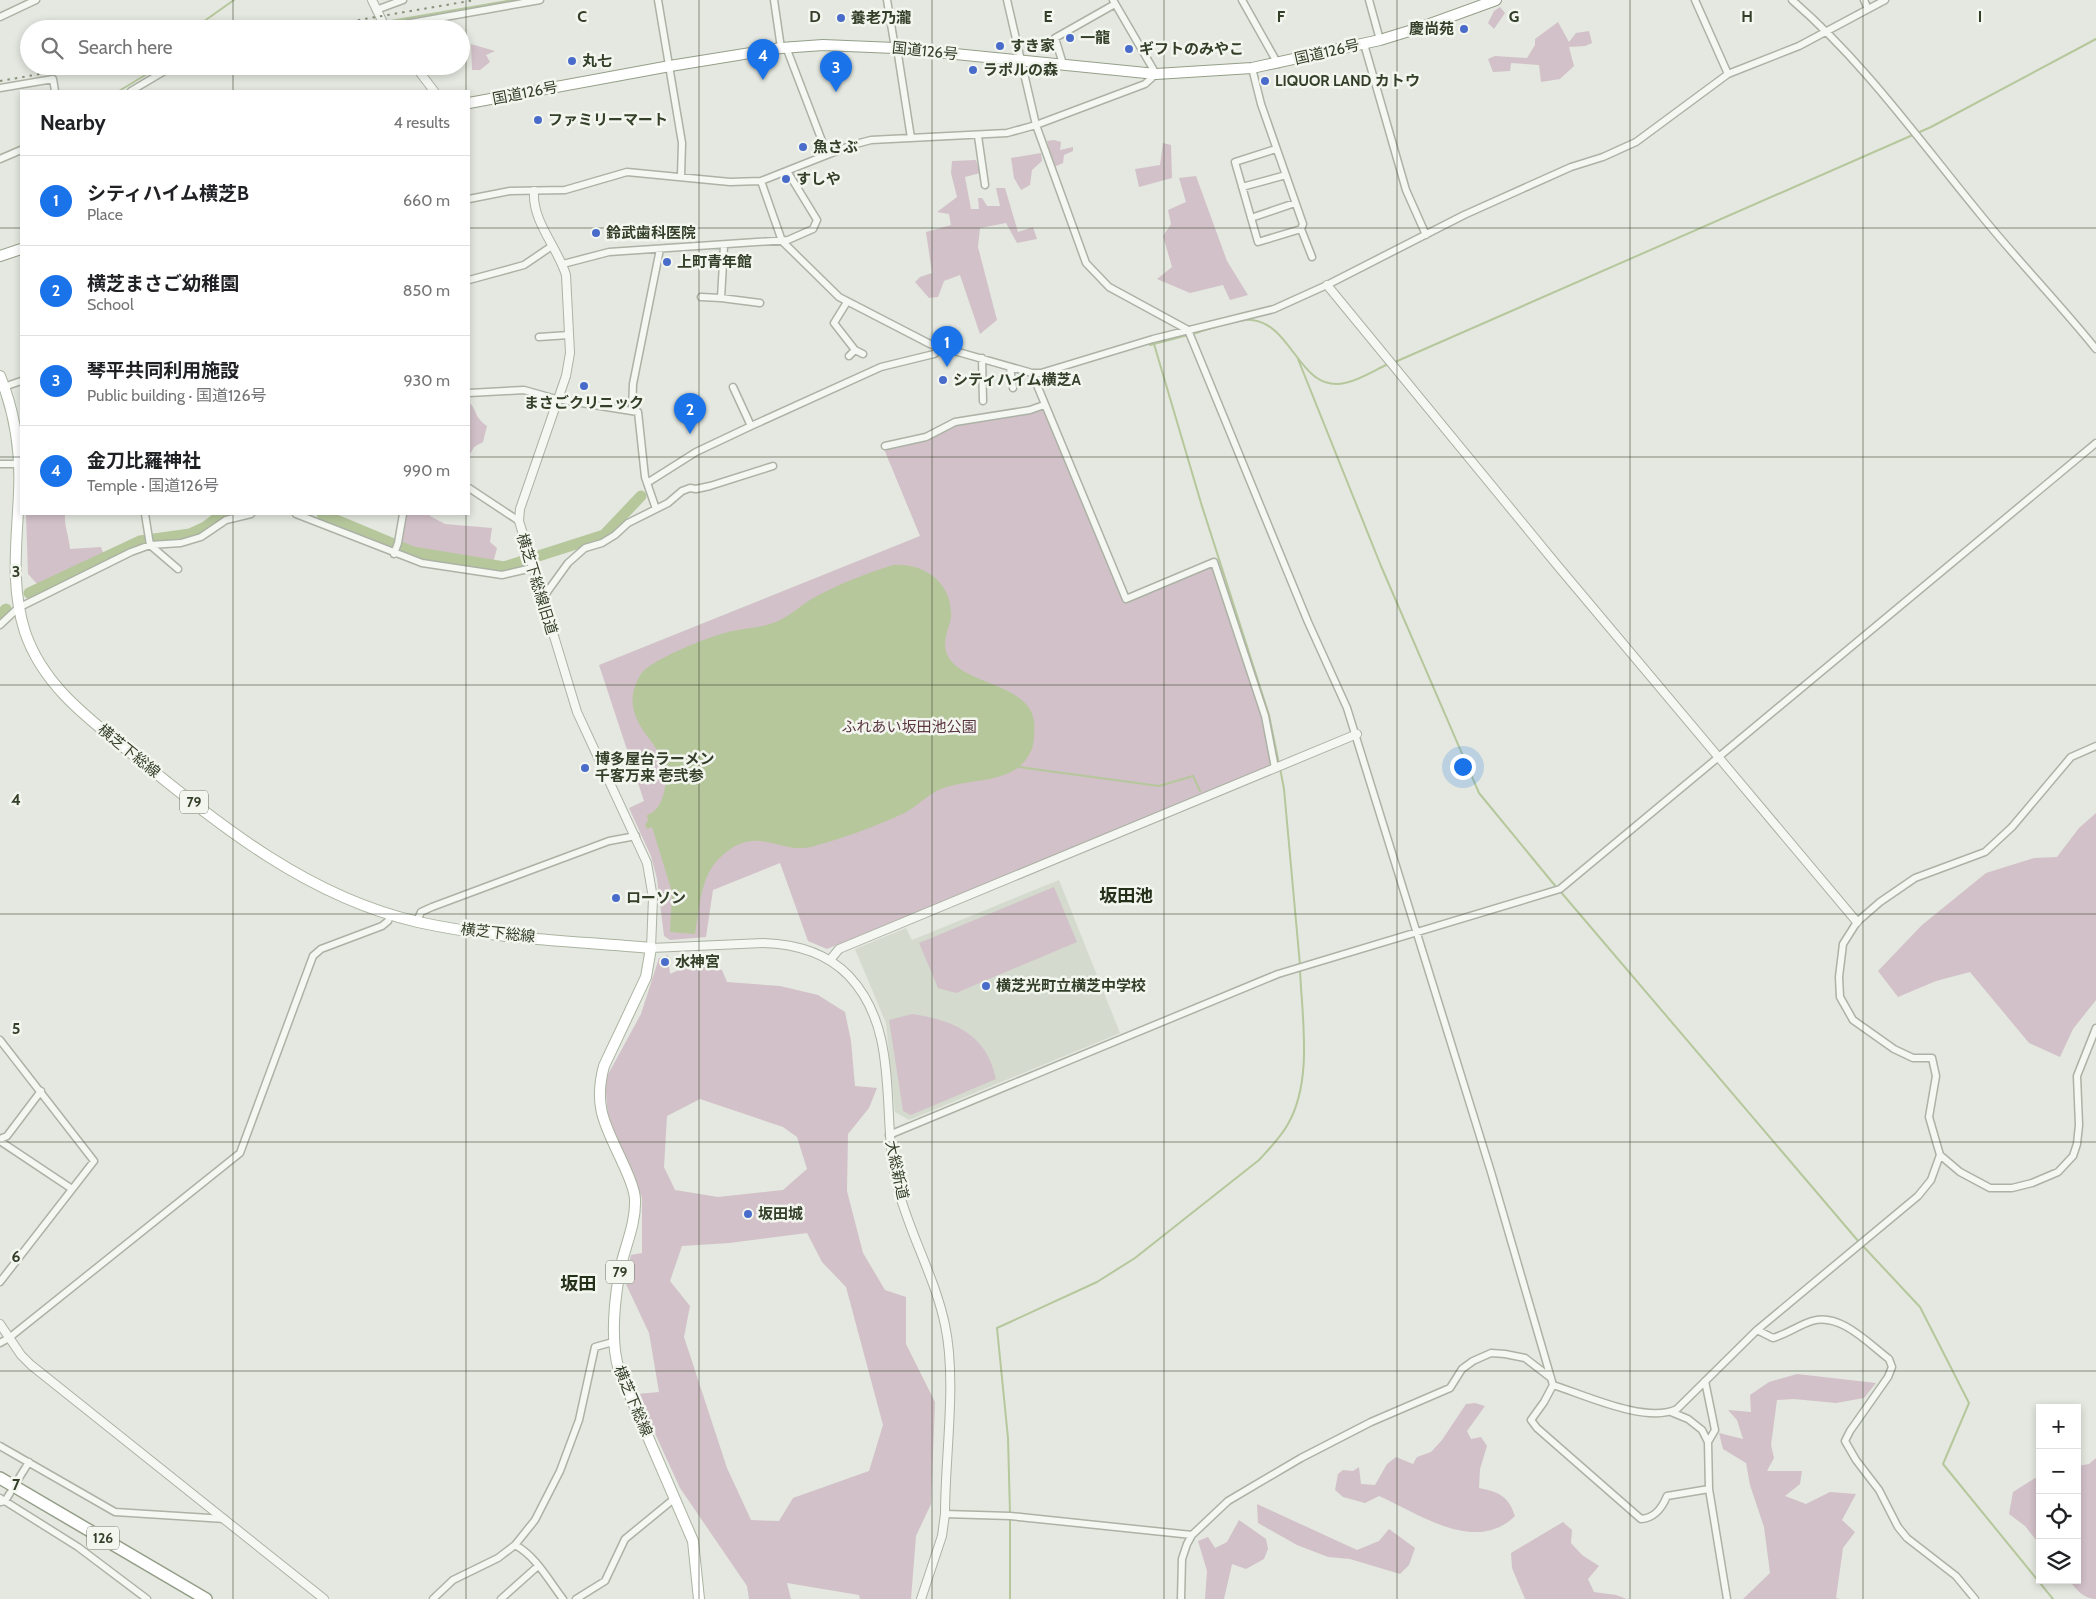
<!DOCTYPE html>
<meta charset="utf-8">
<style>
:root{--surface:#fff;--page:#f6f6f6;--text:#202124;--muted:#757577;--line:#e0e0e0;--accent:#1a73e8}
body{margin:0;font-family:Cabin,"Noto Sans JP",sans-serif;background:var(--page);color:var(--text)}
.controls{position:absolute;right:15px;bottom:15px;display:grid;overflow:hidden;border-radius:0px;box-shadow:0 2px 8px #0003}
.controls button{width:45px;height:45px;display:grid;place-items:center;padding:0;border:0;border-bottom:1px solid var(--line);background:var(--surface);color:var(--text);font:25px sans-serif}
.you{position:absolute;left:1462px;top:766px;width:18px;height:18px;margin:-12px;border:4px solid #fff;border-radius:50%;background:#1a73e8;box-shadow:0 0 0 8px #1a73e833}
.badge{display:grid;place-items:center;width:32px;height:32px;border-radius:50%;background:var(--accent);color:#fff;font-size:16px;font-weight:700}
.pin{position:absolute;translate:-50% -41px;filter:drop-shadow(0 1px 2px #0008)}
.pin::after{content:'';position:absolute;top:26px;width:18px;height:15px;background:inherit;clip-path:polygon(0 0,100% 0,50% 100%)}
.list{margin:0;padding:0;list-style:none}
h2{display:flex;justify-content:space-between;align-items:center;height:65px;margin:0;padding:0 20px;font-size:21px}
h2 small{font-size:16px;font-weight:400;color:var(--muted)}
.list li{display:grid;grid-template-columns:32px 1fr auto;gap:15px;align-items:center;box-sizing:border-box;height:90px;padding:0 20px;border-top:1px solid var(--line)}
.list b{display:block;font-size:19px;white-space:nowrap}
.list p{margin:0;font-size:16px;white-space:nowrap;color:var(--muted)}
.list em{font-size:16px;font-style:normal;color:var(--muted)}
.icon{flex:none;width:28px;height:28px;fill:none;stroke:currentColor;stroke-width:2;stroke-linecap:round;stroke-linejoin:round}
.map{position:relative;flex:none;width:2096px;height:1599px;overflow:hidden}
.search{position:absolute;background:var(--surface);box-shadow:0 2px 8px #0003;left:20px;top:20px;width:450px;height:55px;display:flex;align-items:center;gap:12px;box-sizing:border-box;padding:0 18px;border-radius:28px;color:var(--muted);font-size:19px}
.panel{position:absolute;background:var(--surface);box-shadow:0 2px 8px #0003;left:20px;top:90px;width:450px;height:425px;border-radius:0px}
.map>svg:first-child{display:block}
.built{fill:#d4dace}
.green{fill:#d2c1c8;fill-rule:evenodd}
.water{fill:#b6c79c}
.lines{fill:none;stroke-linecap:round;stroke-linejoin:round}
.stream{stroke:#b6c79c;stroke-width:2}
.river{stroke:#b6c79c;stroke-width:11}
.minor-casing{stroke:#acb2a5;stroke-width:9}
.tertiary-casing{stroke:#acb2a5;stroke-width:10}
.primary-casing{stroke:#aab4a0;stroke-width:12}
.trunk-casing{stroke:#949f88;stroke-width:12}
.motorway-casing{stroke:#949f88;stroke-width:14}
.minor{stroke:#f5f7f2;stroke-width:6}
.tertiary{stroke:#f5f7f2;stroke-width:8}
.primary{stroke:#fff;stroke-width:10}
.trunk{stroke:#fff;stroke-width:10}
.motorway{stroke:#fff;stroke-width:11}
.rail{stroke:#86927a;stroke-width:2;stroke-dasharray:2.5 5;stroke-linecap:butt}
.grid{fill:none;stroke:#343f29;stroke-width:1;stroke-opacity:0.55}
.poi-dot{fill:#496cca;stroke:#f3f6ef;stroke-width:2}
.labels{text-anchor:middle;stroke-width:5;stroke-linejoin:round;paint-order:stroke}
.shield{fill:#f3f6ef;stroke:#6d7664;stroke-width:1}
.shield-label{font-size:14px;font-weight:bold;fill:#343f29}
.poi-label{font-size:15px;font-weight:bold;fill:#343f29;stroke:#f3f6ef;text-anchor:start}
.street-label{font-size:15px;fill:#343f29;stroke:#f3f6ef}
.park-label{font-size:15px;fill:#5b3742;stroke:#f3f6ef}
.quarter-label{font-size:18px;font-weight:bold;fill:#25301b;stroke:#f3f6ef}
.grid-label{font-size:16px;text-anchor:middle;font-weight:bold;fill:#343f29;stroke:#f3f6ef;stroke-width:5;stroke-linejoin:round;paint-order:stroke}
</style>
<div class="map">
<svg width="2096" height="1599" viewBox="0 0 2096 1599">
<rect width="100%" height="100%" fill="#e4e8e0"/>
<!-- built -->
<path class="built" d="M1059,880l61,153 -211,87 -14,-8 -9,-89 -31,-74 51,-21 6,12z"/>
<!-- green -->
<path class="green" d="M1500,7l5,6 -11,16 -6,-6 6,-12z
M1558,22l11,20 7,-9 13,-2 3,12 -7,3 -16,1 5,19 -14,13 -19,3 -2,-17 -28,-2 -1,8 -17,1 -5,-13 7,-3 32,2 8,-13v-6z
M471,44l24,7 -9,4 4,7 -10,8h-8z
M1054,140l7,2 -1,8 13,-3v4l-9,4 -1,8 -9,4 -7,-26z
M1163,143l8,2 1,33 -33,9 -4,-18 25,-4z
M1041,153l1,8 -10,9 -2,15 -9,5 -7,-12 -3,-20z
M976,160l4,13 -15,4 6,32h8l-1,-11h4l5,8h13l-4,-18h9l13,44 15,-5 4,12 -20,4 -11,-20 -26,5 -2,19 19,73 -17,14 -20,-59 -16,6 -6,16 -9,1 -14,-16 5,-5 12,-4 -6,-41 25,-7 -2,-11 -12,-2 20,-15 -6,-24 1,-12z
M1196,176l31,85 21,34 -18,5 -7,-15 -33,8 -33,-14 15,-12 -9,-31 8,-12 -3,-14 18,-8 -7,-24z
M469,402c9,9 4,14 18,24l-4,16 -9,5 -5,9z
M1039,410l6,2 80,191 87,-37 51,152 9,47 -445,184 -19,-8 -28,-78 -67,27 -7,47 -36,3 -6,-4 -7,-57 -6,-23 -22,-48 15,-7 -45,-136 321,-129 -36,-87 45,-10 27,-14z
M26,514h39c-1,12 4,22 5,35l31,-2 2,6 -65,32 -10,-11z
M407,514h24l-1,2 15,8 47,4 -2,14 7,6 -4,15 -78,-14 -13,-5z
M2096,813v187l-23,29 -13,28 -31,-14 -59,-71 -34,9 -38,16 -20,-26 44,-46 64,-52 48,-15 23,-1 22,-29z
M1054,887l23,55 -121,51 -18,-5 -19,-45z
M668,955l2,19 25,-11 27,7 5,12 53,4 38,9 27,17 6,29 4,45 22,2 -8,20 -21,26 -1,57 16,62 22,37 21,7v47l29,58 -4,102 -15,32 -5,63h-51l-1,-4 -72,-12 4,16h-42l-2,-13 -67,-98 -43,-94 22,-2 -10,-59 -24,-51 6,-27 11,-2v-55l-34,-80 -3,-38 36,-66 18,-56zM700,1099l83,28 14,10 10,32 -24,21 -65,7 -43,-7 -11,-23 3,-51zM807,1233l15,29 24,25 37,138 -14,46 -76,27 -14,23 -28,-1 -24,-52 -43,-131 6,-31 -20,-25 12,-35 47,-3z
M912,1014c41,6 75,20 84,65l-85,36 -8,-4 -14,-91z
M1797,1374l79,9 -12,15 -28,5 -42,-4 -17,1 -6,45 3,13 -7,13h35l-2,13 -15,12 21,8 24,-12 26,2 -14,26 13,12 -12,16 -7,50 4,1h-97l27,-26 -6,-46 -14,-42 -4,-22 -23,-14 -4,-16 24,6 -6,-19 -9,-10 23,2 -1,-17 19,-13z
M1475,1403l10,3 -18,25 4,8 10,-2 6,9 -7,23 -1,19c19,4 29,7 36,28 -40,39 -97,-3 -136,-20l-14,7 -22,-6 -8,-7 3,-16 5,-4 10,1 6,-4 2,17 14,1 12,-21 9,-7 17,7 4,-7 14,-5 11,-12 24,-36z
M2096,1458v141c-13,0 -20,-10 -27,-19h8v-114l12,-2z
M2040,1475v70l-15,-19 -16,-12 4,-22z
M1257,1504l100,46 22,-9 10,-12 26,19 -6,17 -9,9 -50,-15 -22,-2 -31,-12 -39,-22z
M1239,1520l27,19 2,10 -4,10 -18,10 -14,-5 -8,35h-19l2,-28 -9,-30 10,-4 7,11 12,-6z
M1563,1522l9,8 -1,13 11,12 17,11 -11,13 6,13 22,3 11,4h-102l-13,-31 -1,-15z"/>
<!-- water -->
<path class="water" d="M893,565c32,-2 60,18 58,53 -1,6 -4,12 -5,18 -12,54 96,38 88,96 0,6 0,13 -3,19 -16,35 -60,26 -90,38 -15,6 -26,20 -41,26 -25,12 -63,25 -89,32 -32,7 -53,-22 -87,7 -24,19 -24,52 -29,80l-25,-2 2,-40 -20,-65 -5,2 -2,-5 3,-3 -1,-6c9,-3 13,-10 16,-19 14,-46 -25,-55 -30,-90 -2,-11 2,-22 8,-32 9,-14 73,-40 92,-43 12,-3 25,-3 37,-7 18,-5 30,-19 45,-27 24,-13 52,-24 78,-32z"/>
<g class="lines">
<!-- stream -->
<path class="stream" d="M385,22l128,-22
M193,29l41,-29
M349,29l32,-6
M119,91l41,-25
M0,155l21,-9
M1193,334c12,-4 48,-16 59,-14 42,5 47,73 93,63 15,-3 30,-13 43,-19
M1154,344l47,159 68,212 10,49
M1150,345l38,-10
M1298,359l83,207 98,227 78,95
M1395,362l536,-235 165,-88
M1019,767l140,19 34,-10 7,15
M1280,768l4,21 16,176
M1560,891l299,351
M1862,1245l58,62 49,96 -26,61 110,135
M1010,1514l-2,-76 -11,-110 100,-46 38,-24 124,-98c10,-11 22,-23 29,-36 25,-44 14,-106 12,-154
M1010,1599v-80"/>
<!-- river -->
<path class="river" d="M322,514l91,38 91,15 100,-32 37,-39
M29,593l111,-52 50,-7 15,-7 17,-13
M0,615l6,-6"/>
<!-- minor casing -->
<g class="minor-casing">
<path id="minor" d="M658,0l24,143 -1,33
M774,0l7,48
M887,0l8,48
M1007,0l29,125 50,138 23,24 79,43 120,292 39,86 144,464 62,213 -9,17 -13,18 6,8 104,91c14,-1 21,-11 26,-23l42,-7
M1242,0l36,64
M1369,0l11,40
M1695,0l33,74
M1792,0c72,62 127,140 188,214 37,46 79,89 116,135
M1864,0l4,9
M376,10l27,-10
M0,17l36,-17
M377,29l163,-29
M1364,44l42,146 20,45
M786,47l41,107
M897,48l14,90
M1063,64l-8,-26 60,-34
M1252,68l9,36 42,120 -2,5 11,28
M0,88l53,-9 2,12
M131,91l42,-25
M978,136l7,49
M1276,149l-41,13 23,80 43,-13
M0,159l21,-9
M761,181l21,60 57,56 91,47 102,29h9l112,-34 121,-30 53,-24 137,-70 107,-48 32,-10 33,-15 92,-68 71,-28 86,-46
M1242,187l44,-12
M469,199l41,-8 55,-1 62,-18 103,10 31,-1 91,-36 19,-5 136,-7 29,-8 109,-41 11,-10 -43,-74
M1251,218l44,-15
M724,246l-3,52 39,5
M563,264l46,-12 179,-12 25,-11 4,-9 -30,-49
M469,280l55,-15 28,-19
M701,297l20,1
M847,302l-13,21 21,27 8,4
M539,337l30,-2
M849,356l6,-6
M982,358l1,43
M1010,367l3,21
M1032,373l94,226 88,-37 51,154 10,52
M733,387l18,39
M1,388l20,-7
M469,393l55,-3 32,9 82,13 7,65 11,32
M632,411l1,-27 27,-135
M885,446l41,-9 29,-15 75,-12 14,-5
M0,464h21
M647,483l49,-31 55,-26 130,-59 53,-13 9,-6
M469,488l50,33
M145,514l5,31 28,24
M296,514l126,49 80,12 30,-7
M394,554l4,-11 5,-29
M542,599l26,-36 17,-15 17,-5 13,-8 13,-12 40,-20 14,-12 8,-3 6,1 14,-3 63,-20
M0,625l18,-17 113,-56 19,-7 31,-2 20,-6 25,-17 25,-6
M2096,746l-25,11 -59,70 -27,25 -70,26 -35,24 -23,20 -14,22 -4,33 1,20 13,23 41,29 19,9h19l4,18 -7,41 11,38 20,17 30,16h22l20,-5 26,-11 15,-16 4,-12 2,-19 -2,-49 19,-48
M417,921l4,-9 11,-5 177,-66 27,-5
M0,1040l94,121 -94,121
M889,1135l389,-161 282,-85 536,-446
M0,1139l7,-3 34,-45
M0,1141l72,48
M1757,1330l16,8c14,-4 26,-13 39,-17 28,-9 57,23 77,38l3,8 -4,10 -38,54 -5,10 11,19 23,30 19,37 9,11 49,38 19,23
M0,1343l9,-5 231,-185 73,-197 8,-7 61,-23 6,-5 3,-7
M1705,1381l10,49 -7,12
M1553,1385c32,10 93,39 124,24l80,-79 161,-134 13,-16 9,-25
M1671,1412l17,7 14,11 6,12 1,47 18,110
M0,1446l115,66 110,7
M19,1478l10,-16
M0,1498l78,49 69,52
M1,1502l4,-1 5,-8
M945,1514l65,2 182,19
M515,1545c21,11 34,36 48,54
M433,1599l20,-19 45,-22 17,-13 20,-25 25,-49 19,-51 16,-73 18,-5
M501,1599l37,-33
M576,1599l29,-18 20,-42 50,-41
M1181,1599l1,-40 5,-15 5,-9 36,-34 73,-43 70,-36 79,-34 12,-19 11,-8 18,-8 14,1 20,4 26,20"/>
</g>
<!-- tertiary casing -->
<g class="tertiary-casing">
<path id="tertiary" d="M372,0l14,29
M415,66l19,25
M534,191c-2,31 23,55 32,84l4,78 -4,23 -46,133 -1,12 58,191 70,151 6,35 -2,50 112,-5c33,1 63,9 86,33 53,56 31,140 48,209 12,48 38,92 48,140 12,56 0,130 0,189l-3,22 -21,63
M1327,285l230,280 300,357
M830,960l9,-11 518,-215
M0,1324l21,31 10,10 293,234"/>
</g>
<!-- primary casing -->
<g class="primary-casing">
<path id="primary" d="M0,376c15,37 21,77 19,117 -2,48 -9,92 6,139 19,56 67,89 111,125 85,69 172,140 282,165 76,17 156,19 233,26l-5,29 -42,89c-12,44 4,63 21,102 4,9 10,22 10,32 1,26 -12,50 -16,75 -5,30 -9,66 0,95l74,171 6,58"/>
</g>
<!-- trunk casing -->
<g class="trunk-casing">
<path id="trunk" d="M469,103l201,-37 111,-18 42,-3 72,3 261,26 96,-6 128,-28 39,-12 77,-28
M0,256l21,-7"/>
</g>
<!-- motorway casing -->
<g class="motorway-casing">
<path id="motorway" d="M0,1478l206,121"/>
</g>
<!-- minor -->
<use href="#minor" class="minor"/>
<!-- tertiary -->
<use href="#tertiary" class="tertiary"/>
<!-- primary -->
<use href="#primary" class="primary"/>
<!-- trunk -->
<use href="#trunk" class="trunk"/>
<!-- motorway -->
<use href="#motorway" class="motorway"/>
<!-- rail -->
<path class="rail" d="M306,29l169,-29
M0,81l86,-15"/>
</g>
<!-- grid -->
<path class="grid" d="M233,0v29M466,0v91M699,0v1599M932,0v1599M1164,0v1599M1397,0v1599M1630,0v1599M1863,0v1599M233,66v25M0,228h21M469,228h1627M0,457h21M469,457h1627M233,514v1085M466,514v1085M0,685h2096M0,914h2096M0,1142h2096M0,1371h2096"/>
<!-- markers -->
<g class="poi-dot">
<circle cx="841" cy="18" r="5"/>
<circle cx="1464" cy="29" r="5"/>
<circle cx="1070" cy="38" r="5"/>
<circle cx="1000" cy="46" r="5"/>
<circle cx="1129" cy="49" r="5"/>
<circle cx="572" cy="61" r="5"/>
<circle cx="973" cy="70" r="5"/>
<circle cx="1265" cy="81" r="5"/>
<circle cx="538" cy="120" r="5"/>
<circle cx="803" cy="147" r="5"/>
<circle cx="786" cy="179" r="5"/>
<circle cx="596" cy="233" r="5"/>
<circle cx="667" cy="262" r="5"/>
<circle cx="943" cy="380" r="5"/>
<circle cx="584" cy="386" r="5"/>
<circle cx="585" cy="768" r="5"/>
<circle cx="616" cy="898" r="5"/>
<circle cx="665" cy="962" r="5"/>
<circle cx="986" cy="986" r="5"/>
<circle cx="748" cy="1214" r="5"/>
</g>
<g class="labels">
<!-- shield labels -->
<g class="shield">
<rect x="180" y="790.5" width="28" height="23" rx="4"/>
<rect x="606" y="1260.5" width="28" height="23" rx="4"/>
<rect x="87" y="1526.5" width="32" height="23" rx="4"/>
</g>
<g class="shield-label">
<text x="194" y="807">79</text>
<text x="620" y="1277">79</text>
<text x="103" y="1543">126</text>
</g>
<!-- poi labels -->
<g class="poi-label">
<text x="851" y="23">養老乃瀧</text>
<text x="1454" y="34" text-anchor="end">慶尚苑</text>
<text x="1080" y="43">一龍</text>
<text x="1010" y="51">すき家</text>
<text x="1139" y="54">ギフトのみやこ</text>
<text x="582" y="66">丸七</text>
<text x="983" y="75">ラポルの森</text>
<text x="1275" y="86">LIQUOR LAND カトウ</text>
<text x="548" y="125">ファミリーマート</text>
<text x="813" y="152">魚さぶ</text>
<text x="796" y="184">すしや</text>
<text x="606" y="238">鈴武歯科医院</text>
<text x="677" y="267">上町青年館</text>
<text x="953" y="385">シティハイム横芝A</text>
<text x="584" y="408" text-anchor="middle">まさごクリニック</text>
<text x="595" y="764">博多屋台ラーメン<tspan x="595" dy="17">千客万来 壱弐参</tspan></text>
<text x="626" y="903">ローソン</text>
<text x="675" y="967">水神宮</text>
<text x="996" y="991">横芝光町立横芝中学校</text>
<text x="758" y="1219">坂田城</text>
</g>
<!-- street labels -->
<g class="street-label">
<text transform="translate(925 51) rotate(6)" y="5">国道126号</text>
<text transform="translate(1327 52) rotate(-13)" y="5">国道126号</text>
<text transform="translate(525 93) rotate(-11)" y="5">国道126号</text>
<text transform="translate(537 584) rotate(73)" y="5">横芝下総線旧道</text>
<text transform="translate(129 751) rotate(39)" y="5">横芝下総線</text>
<text transform="translate(498 933) rotate(6)" y="5">横芝下総線</text>
<text transform="translate(897 1170) rotate(78)" y="5">大総新道</text>
<text transform="translate(633 1401) rotate(67)" y="5">横芝下総線</text>
</g>
<!-- park labels -->
<g class="park-label">
<text x="909" y="732">ふれあい坂田池公園</text>
</g>
<!-- quarter labels -->
<g class="quarter-label">
<text x="1126" y="902">坂田池</text>
<text x="578" y="1290">坂田</text>
</g>
</g>
<g class="grid-label">
<text x="582" y="22">C</text>
<text x="815" y="22">D</text>
<text x="1048" y="22">E</text>
<text x="1281" y="22">F</text>
<text x="1514" y="22">G</text>
<text x="1747" y="22">H</text>
<text x="1980" y="22">I</text>
<text x="16" y="577">3</text>
<text x="16" y="805">4</text>
<text x="16" y="1034">5</text>
<text x="16" y="1262">6</text>
<text x="16" y="1490">7</text>
</g>
</svg>
<div class="controls">
<button>+</button>
<button>−</button>
<button><svg class="icon" aria-label="locate" viewBox="0 0 24 24"><circle cx="12" cy="12" r="6"/><path d="M12 2v4M12 18v4M2 12h4M18 12h4"/></svg></button>
<button><svg class="icon" aria-label="layers" viewBox="0 0 24 24"><path d="M12 4l9 5-9 5-9-5zM3 14l9 5 9-5"/></svg></button>
</div>
<div class="you"></div>
<div class="pin badge" style="left:947px;top:367px">1</div>
<div class="pin badge" style="left:690px;top:434px">2</div>
<div class="pin badge" style="left:836px;top:92px">3</div>
<div class="pin badge" style="left:763px;top:80px">4</div>
<div class="search"><svg class="icon" aria-label="search" viewBox="0 0 24 24"><circle cx="10" cy="10" r="6"/><path d="M15 15l6 6"/></svg>Search here</div>
<section class="panel">
<h2>Nearby<small>4 results</small></h2>
<ul class="list">
<li><span class="badge">1</span><div><b>シティハイム横芝B</b><p>Place</p></div><em>660 m</em></li>
<li><span class="badge">2</span><div><b>横芝まさご幼稚園</b><p>School</p></div><em>850 m</em></li>
<li><span class="badge">3</span><div><b>琴平共同利用施設</b><p>Public building · 国道126号</p></div><em>930 m</em></li>
<li><span class="badge">4</span><div><b>金刀比羅神社</b><p>Temple · 国道126号</p></div><em>990 m</em></li>
</ul>
</section>
</div>
